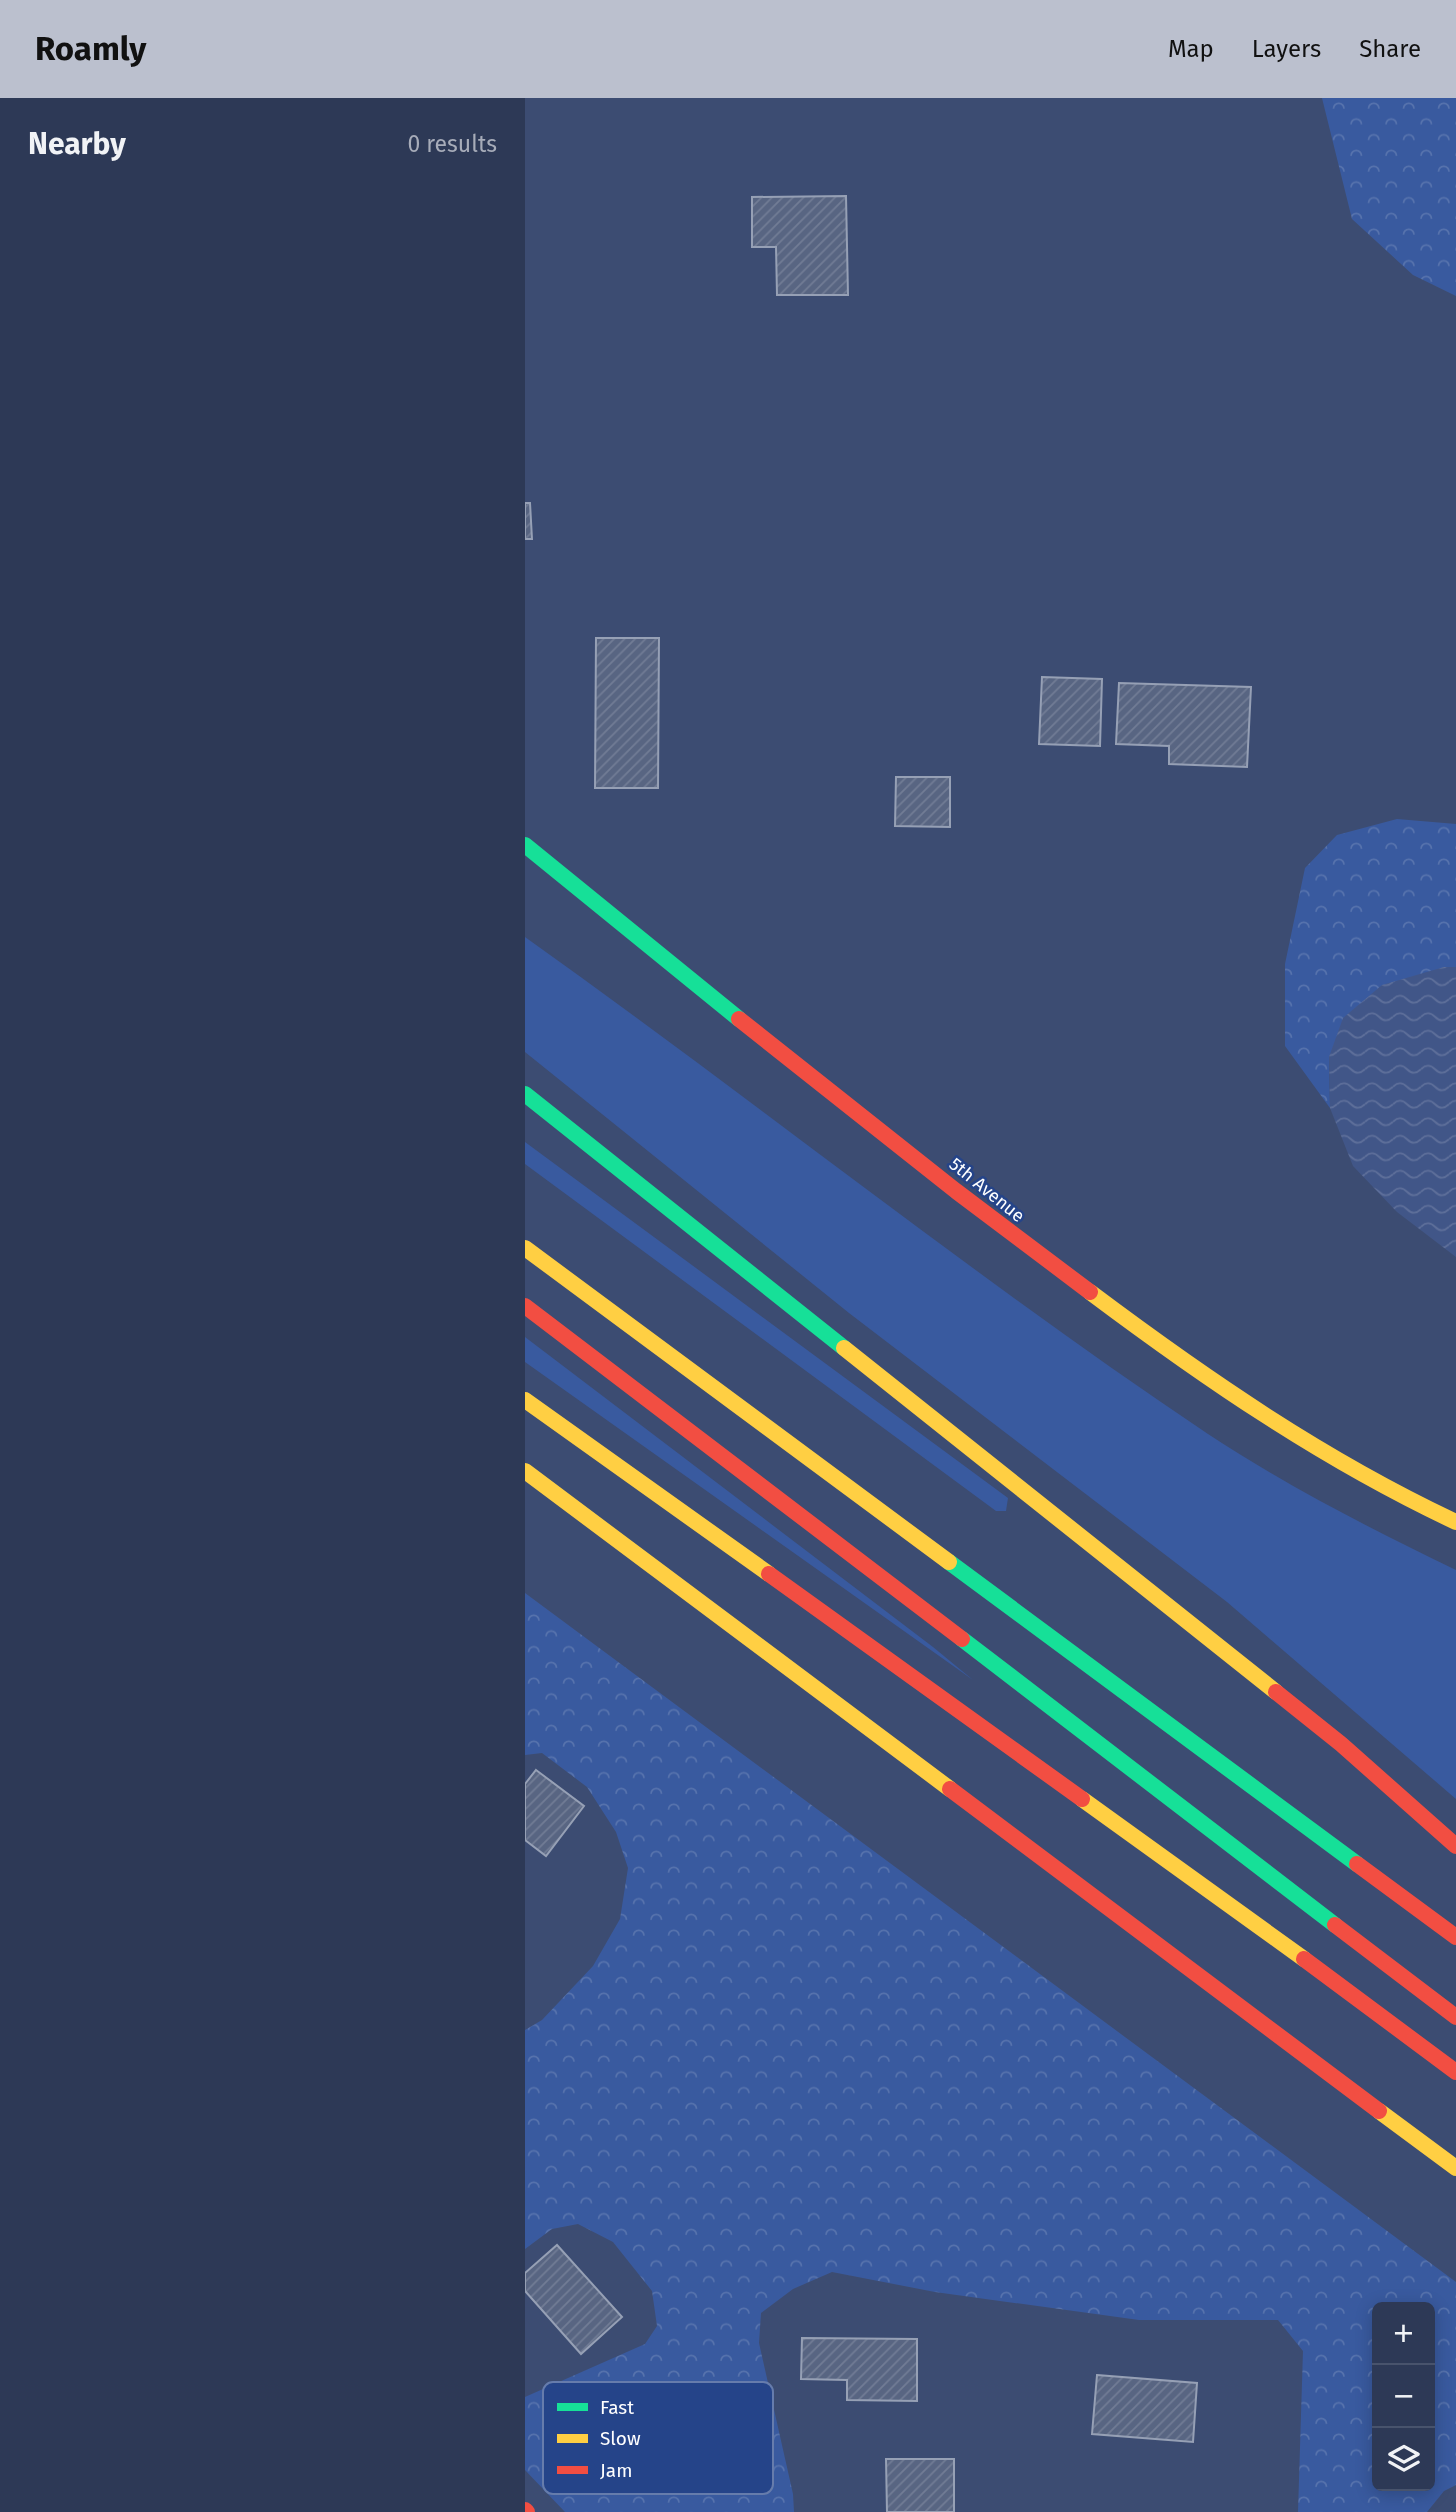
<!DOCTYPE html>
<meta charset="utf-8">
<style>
:root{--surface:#2d3956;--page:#35405c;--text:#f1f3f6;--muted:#a7acb9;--line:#48536c;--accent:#bbc0ce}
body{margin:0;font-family:"Fira Sans",sans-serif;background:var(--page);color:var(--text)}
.controls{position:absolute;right:21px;bottom:21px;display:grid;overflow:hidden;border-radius:10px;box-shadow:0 4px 18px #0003}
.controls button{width:63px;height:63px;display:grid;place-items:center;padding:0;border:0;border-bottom:2px solid var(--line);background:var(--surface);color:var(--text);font:35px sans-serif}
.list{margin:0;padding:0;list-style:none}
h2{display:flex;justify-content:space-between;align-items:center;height:91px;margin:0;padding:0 28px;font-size:30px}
h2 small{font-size:23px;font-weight:400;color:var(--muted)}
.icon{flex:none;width:38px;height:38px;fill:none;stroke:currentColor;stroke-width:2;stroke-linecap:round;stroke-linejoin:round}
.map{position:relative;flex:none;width:931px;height:2414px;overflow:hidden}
header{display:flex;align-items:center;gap:42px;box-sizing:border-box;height:98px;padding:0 35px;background:var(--accent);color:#111}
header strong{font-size:33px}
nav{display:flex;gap:38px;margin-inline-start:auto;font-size:24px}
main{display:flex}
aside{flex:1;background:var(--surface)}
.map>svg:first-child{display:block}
.grass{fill:#395a9f}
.forest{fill:url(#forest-crowns);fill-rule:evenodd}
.water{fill:url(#water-waves)}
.building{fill:url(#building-hatch);stroke:#96a0b5;stroke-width:2}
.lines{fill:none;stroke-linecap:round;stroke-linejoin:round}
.fast{stroke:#16e098;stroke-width:16}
.slow{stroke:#ffcf43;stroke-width:16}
.jam{stroke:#f24e42;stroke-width:16}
.labels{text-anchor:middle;stroke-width:5;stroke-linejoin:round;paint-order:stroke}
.street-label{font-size:18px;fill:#fff;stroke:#254489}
.key{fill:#254489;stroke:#667cac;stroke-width:2}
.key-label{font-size:19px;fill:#fff}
</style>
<header>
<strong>Roamly</strong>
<nav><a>Map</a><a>Layers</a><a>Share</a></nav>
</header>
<main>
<aside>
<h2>Nearby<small>0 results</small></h2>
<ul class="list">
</ul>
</aside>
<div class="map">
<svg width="931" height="2414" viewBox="0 0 931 2414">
<defs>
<pattern id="forest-crowns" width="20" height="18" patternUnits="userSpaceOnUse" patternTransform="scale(1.75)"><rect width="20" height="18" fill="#395a9f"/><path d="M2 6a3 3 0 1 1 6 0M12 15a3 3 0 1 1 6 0" fill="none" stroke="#5773ad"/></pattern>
<pattern id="water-waves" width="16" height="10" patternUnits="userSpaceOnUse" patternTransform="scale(1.75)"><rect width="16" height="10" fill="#415688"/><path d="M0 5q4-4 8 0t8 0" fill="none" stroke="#5e6f9a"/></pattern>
<pattern id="building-hatch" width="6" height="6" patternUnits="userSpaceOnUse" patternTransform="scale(1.75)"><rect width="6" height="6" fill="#586582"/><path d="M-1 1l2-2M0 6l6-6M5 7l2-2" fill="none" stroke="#717c95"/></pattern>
</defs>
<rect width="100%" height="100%" fill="#3c4c72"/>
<!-- grass -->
<path class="grass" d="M0,839c229,163 449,340 683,497 79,52 163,95 248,136v229l-229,-197 -378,-289 -324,-261z
M0,1044l483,356 -2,13h-10l-471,-347z
M0,1239l408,310 40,33 -448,-318z"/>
<!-- forest -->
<path class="forest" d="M797,0h134v198l-43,-21 -61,-56z
M872,721l59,5v143h-12l-115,90 1,51 -45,-62v-82l20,-96 32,-33z
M0,1495l931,689v203l-12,6 -17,21h-129l5,-161 -25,-31h-139l-204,-28 -103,-20 -39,17 -32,24 -2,30 34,151 1,18h-229l-40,-42v-73l120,-53 12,-18 -5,-35 -39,-49 -35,-18 -26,5 -27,20v-219l17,-10 51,-54 27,-47 8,-51 -12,-36 -29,-45 -45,-34 -17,2zM852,2209h53v179h-53z"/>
<!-- water -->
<path class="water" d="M919,869h12v290l-59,-45 -44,-46 -23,-58 -1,-51 14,-39 39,-33z"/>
<!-- building -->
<path class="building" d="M321,98l2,99h-71l-1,-48h-24v-50z
M0,405h5l2,36h-7z
M71,540h63l-1,150h-63z
M517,579l60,2 -2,67 -61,-2z
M594,585l132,4 -4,80 -78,-3v-18l-53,-2z
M371,679h54v50l-55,-1z
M11,1672l48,36 -38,50 -21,-16v-56z
M32,2147l65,72 -41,37 -56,-63v-18z
M277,2240l115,1v62l-70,-1v-20l-46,-1z
M572,2277l100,8 -4,59 -101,-8z
M361,2361h68v53h-67z"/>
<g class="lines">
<!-- fast -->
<path class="fast" d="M0,747l214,174
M0,996l319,254
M424,1464l408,302
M437,1541l373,286"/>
<!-- slow -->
<path class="slow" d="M0,1150l424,314
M565,1194c116,87 234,168 366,230
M319,1250l432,344
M0,1302l244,174
M0,1373l425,318
M557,1701l222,160
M854,2013l77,57"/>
<!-- jam -->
<path class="jam" d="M214,921l217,172 134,101
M0,1208l437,333
M244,1476l313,225
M751,1594l65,52 115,102
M425,1691l429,322
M832,1766l99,73
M810,1827l121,92
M779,1861l152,113
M0,2412l2,2"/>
</g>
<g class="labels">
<!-- street labels -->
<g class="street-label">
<text transform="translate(462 1092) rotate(39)" y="6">5th Avenue</text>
</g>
</g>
<!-- legend -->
<rect x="18" y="2284" width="230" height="112" rx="10" class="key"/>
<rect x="32" y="2305" width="31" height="8" fill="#16e098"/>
<rect x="32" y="2336" width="31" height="9" fill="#ffcf43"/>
<rect x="32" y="2368" width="31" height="8" fill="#f24e42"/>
<g class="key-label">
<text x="75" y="2316">Fast</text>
<text x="75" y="2347">Slow</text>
<text x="75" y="2379">Jam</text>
</g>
</svg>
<div class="controls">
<button>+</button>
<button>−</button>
<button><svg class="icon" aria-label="layers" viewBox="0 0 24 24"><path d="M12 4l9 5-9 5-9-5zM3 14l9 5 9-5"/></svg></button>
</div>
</div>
</main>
